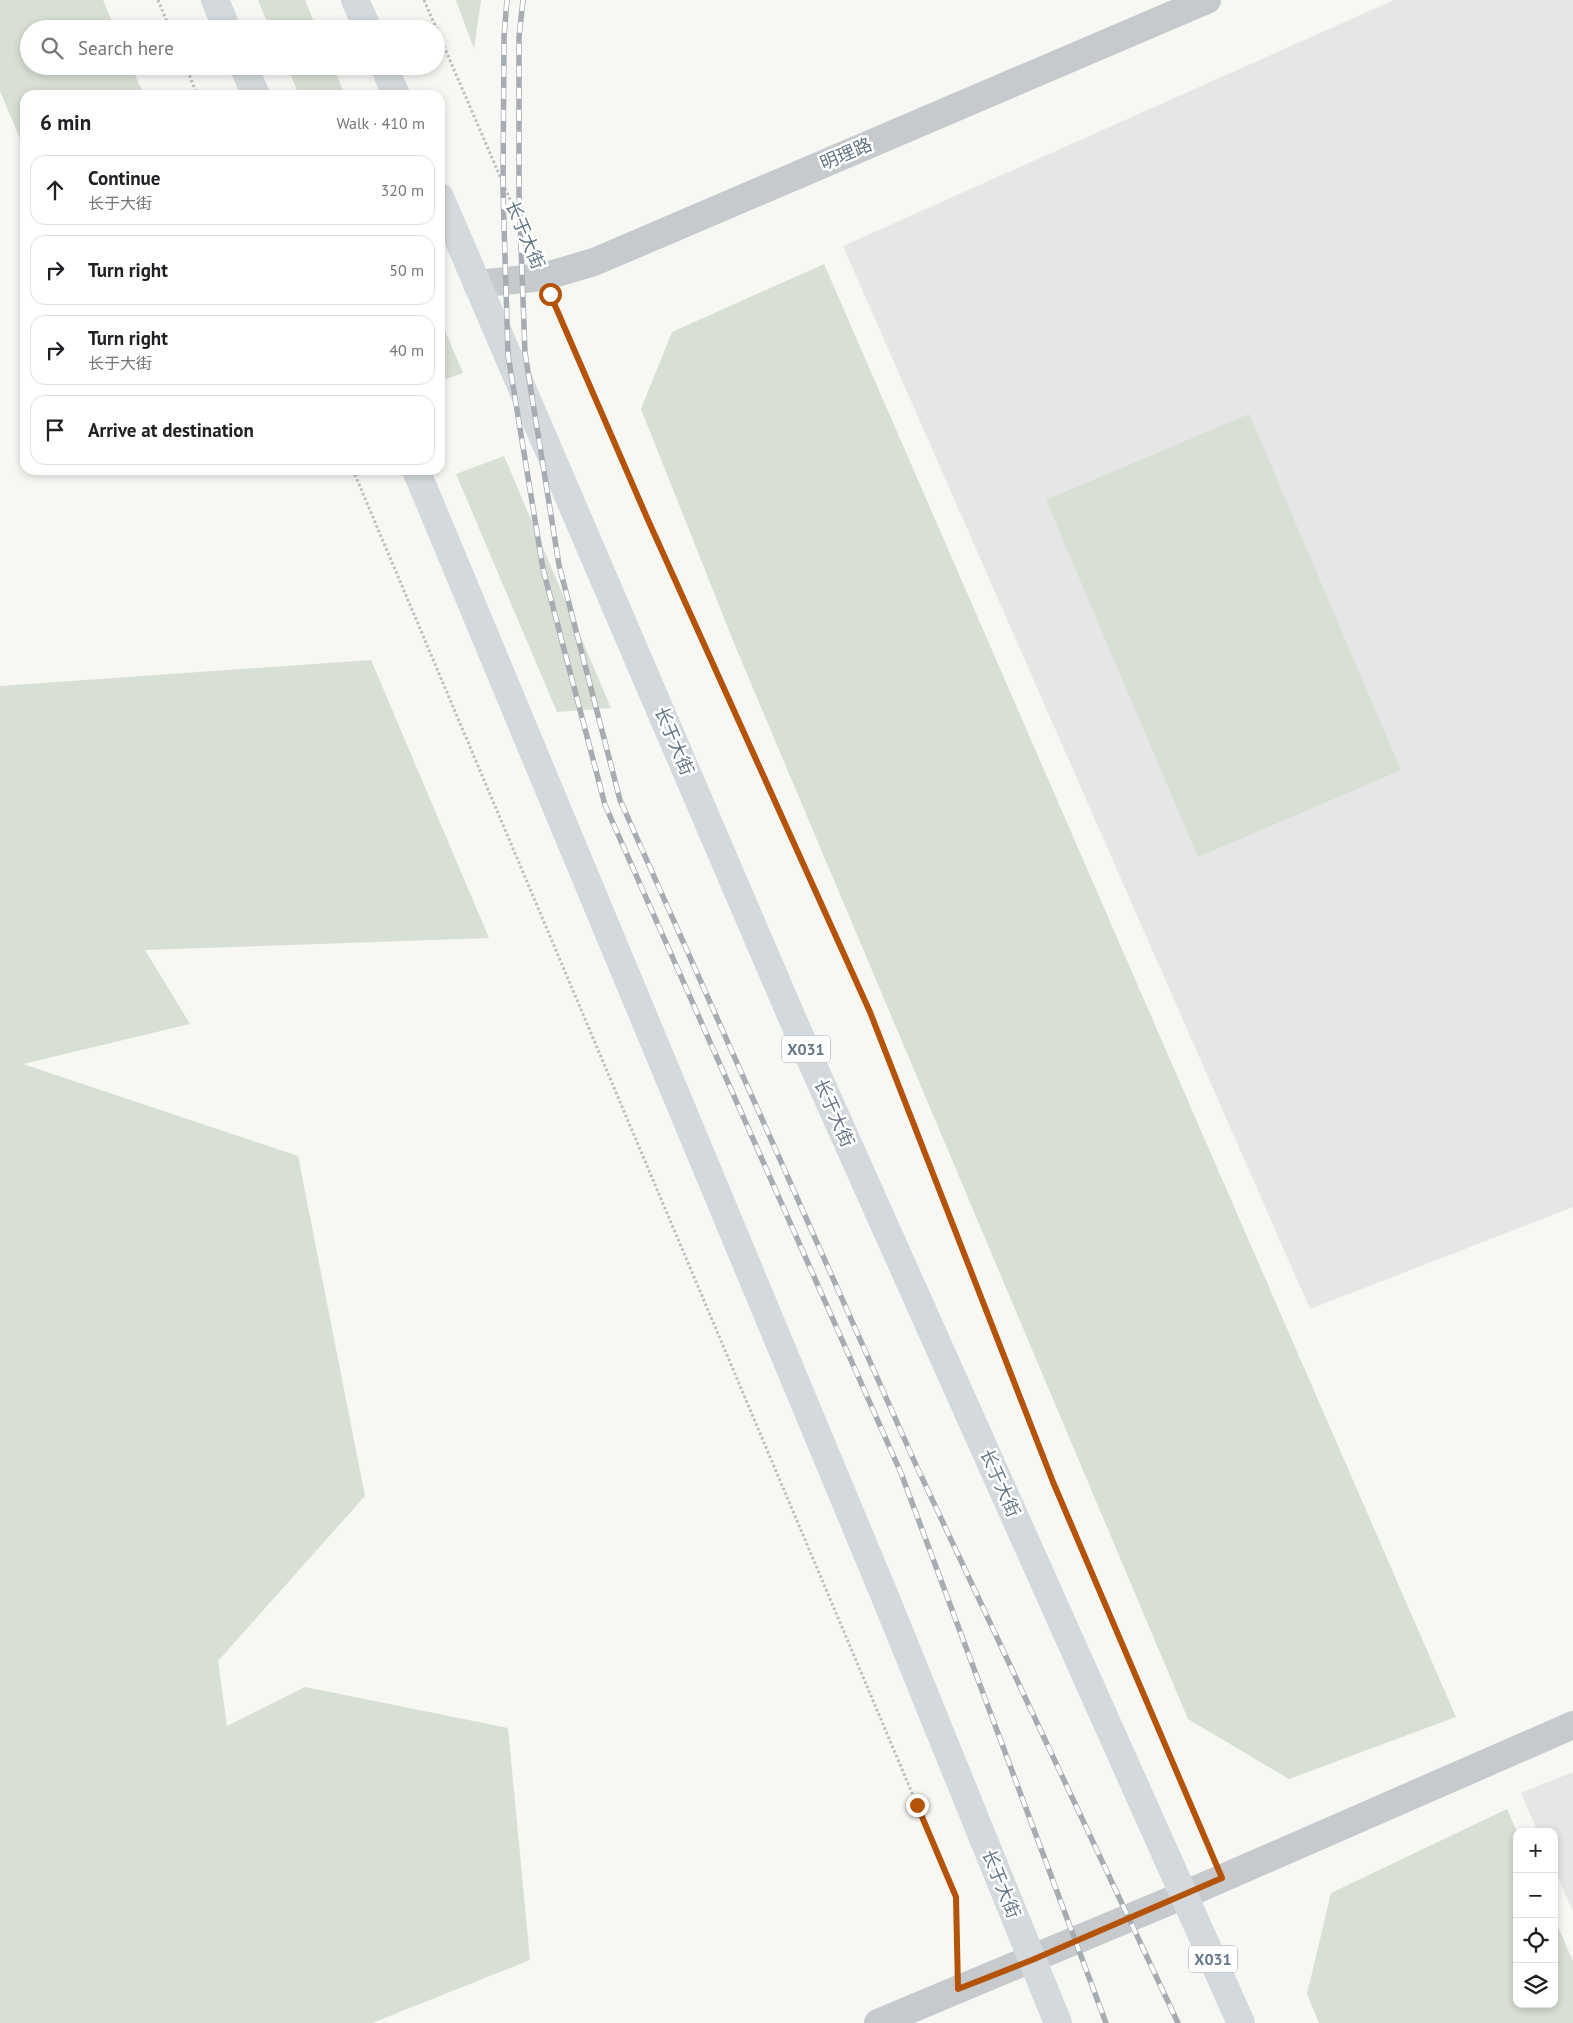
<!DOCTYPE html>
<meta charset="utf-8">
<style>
:root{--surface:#fff;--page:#f2f2f2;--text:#202124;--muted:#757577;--line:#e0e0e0}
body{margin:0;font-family:"PT Sans","Noto Sans SC",sans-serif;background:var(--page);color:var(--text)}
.controls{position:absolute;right:15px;bottom:15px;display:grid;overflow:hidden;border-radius:10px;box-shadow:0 2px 8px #0003}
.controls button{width:45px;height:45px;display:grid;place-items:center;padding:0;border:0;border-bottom:1px solid var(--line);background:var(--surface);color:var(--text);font:25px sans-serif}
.stop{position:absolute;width:15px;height:15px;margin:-11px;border:4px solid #b45309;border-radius:50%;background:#fff}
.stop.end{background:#b45309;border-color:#fff;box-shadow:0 1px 5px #0008}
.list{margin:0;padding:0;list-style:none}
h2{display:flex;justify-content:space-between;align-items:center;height:65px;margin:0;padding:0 20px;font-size:21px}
h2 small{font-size:16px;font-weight:400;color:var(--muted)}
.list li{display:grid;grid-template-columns:32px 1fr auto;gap:15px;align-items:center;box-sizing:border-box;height:70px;margin:0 10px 10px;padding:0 10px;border:1px solid var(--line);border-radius:15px}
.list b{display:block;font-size:19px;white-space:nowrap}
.list p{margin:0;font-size:16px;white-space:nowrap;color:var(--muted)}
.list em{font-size:16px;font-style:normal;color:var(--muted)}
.icon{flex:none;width:28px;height:28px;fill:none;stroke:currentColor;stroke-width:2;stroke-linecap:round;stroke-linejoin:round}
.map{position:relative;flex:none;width:1573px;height:2023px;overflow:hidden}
.search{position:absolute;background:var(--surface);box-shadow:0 2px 8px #0003;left:20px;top:20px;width:425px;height:55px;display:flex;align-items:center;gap:12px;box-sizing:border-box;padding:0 18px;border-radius:28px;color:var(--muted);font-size:19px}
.panel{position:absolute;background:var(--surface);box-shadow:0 2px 8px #0003;left:20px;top:90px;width:425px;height:385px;border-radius:15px}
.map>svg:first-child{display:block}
.built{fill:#e5e6e5}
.green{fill:#d8dfd4}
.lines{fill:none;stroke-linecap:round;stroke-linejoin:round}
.path{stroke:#bdc0c2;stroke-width:3;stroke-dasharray:2.5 2.5;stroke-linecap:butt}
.tertiary{stroke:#c6cacd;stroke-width:28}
.primary{stroke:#d4d9dd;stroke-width:28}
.rail-casing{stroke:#a6acb2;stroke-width:5.5}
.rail{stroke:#fff;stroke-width:4;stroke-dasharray:11;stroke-linecap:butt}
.route{stroke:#b45309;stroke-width:6}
.labels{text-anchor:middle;stroke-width:5;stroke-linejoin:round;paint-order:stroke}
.shield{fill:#fff;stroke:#929fab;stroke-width:1}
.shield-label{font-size:16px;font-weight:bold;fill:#647687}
.street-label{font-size:18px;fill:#647687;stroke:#fff}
</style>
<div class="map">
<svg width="1573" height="2023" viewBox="0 0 1573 2023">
<rect width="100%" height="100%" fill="#f7f7f4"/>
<!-- built -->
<path class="built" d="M1394,0h179v1207l-263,102 -467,-1063z
M1573,1772v139l-19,-42v-37h-16l-17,-39z"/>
<!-- green -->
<path class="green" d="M0,0h103l12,29h-86v37h102l13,29h-119v56l-25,-60z
M258,0h47l12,29h-47z
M456,0h25l-7,49z
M287,66h46l12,29h-46z
M824,264l632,1453 -167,62 -101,-60 -452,-1071 -95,-239 31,-77z
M440,319l23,54 -23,8z
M1249,414l152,356 -203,87 -152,-357z
M504,456l107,252 -54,4 -101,-238z
M371,660l118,278 -344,12 45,74 -167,40 275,92 67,340 -147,165 9,65 78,-39 203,41 22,232 -158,63h-372v-1337z
M1507,1809l10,23v172h37v-86l19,43v62h-254l-12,-29 24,-101z"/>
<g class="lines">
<!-- path -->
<path class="path" d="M158,0l12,29
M424,0l106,246
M186,66l11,29
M556,307l92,213 222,492 183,470 156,366
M353,470l603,1427 1,58"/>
<!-- tertiary -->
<path class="tertiary" d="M477,284l66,-7 51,-15 613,-262
M878,2023l306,-128 389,-170"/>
<!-- primary -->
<path class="primary" d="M215,0l12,29
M355,0l13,29
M243,66l13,29
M384,66l12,29
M440,197l359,837 442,989
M416,470l470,1129 172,424"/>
<!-- rail casing -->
<g class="rail-casing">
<path id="rail" d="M507,0l-3,36 -1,155 5,164 35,214 62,236 296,668 205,550
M523,0l-4,37v155l6,161 34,212 61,235 296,665 262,558"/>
</g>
<!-- rail -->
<use href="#rail" class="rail"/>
</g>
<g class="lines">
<!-- route -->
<path class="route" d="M550,294l98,226 222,492 183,470 169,396 -190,82 -74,29 -2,-92 -39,-92"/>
</g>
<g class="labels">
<!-- shield labels -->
<g class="shield">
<rect x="782" y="1035.5" width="48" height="27" rx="4"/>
<rect x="1189" y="1945.5" width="48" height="27" rx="4"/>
</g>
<g class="shield-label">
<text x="806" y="1055">X031</text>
<text x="1213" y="1965">X031</text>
</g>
<!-- street labels -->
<g class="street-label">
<text transform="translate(846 154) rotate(-23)" y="6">明理路</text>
<text transform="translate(525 235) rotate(67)" y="6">长于大街</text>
<text transform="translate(674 741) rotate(67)" y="6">长于大街</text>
<text transform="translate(834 1113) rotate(66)" y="6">长于大街</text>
<text transform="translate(1000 1483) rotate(66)" y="6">长于大街</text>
<text transform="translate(1001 1884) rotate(68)" y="6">长于大街</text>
</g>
</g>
</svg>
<div class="controls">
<button>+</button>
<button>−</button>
<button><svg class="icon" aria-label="locate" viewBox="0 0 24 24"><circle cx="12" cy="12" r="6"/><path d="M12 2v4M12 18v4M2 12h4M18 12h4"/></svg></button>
<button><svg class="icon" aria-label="layers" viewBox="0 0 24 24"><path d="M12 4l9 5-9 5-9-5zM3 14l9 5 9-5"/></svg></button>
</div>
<div class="stop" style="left:550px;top:294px"></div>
<div class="stop end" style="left:917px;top:1805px"></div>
<div class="search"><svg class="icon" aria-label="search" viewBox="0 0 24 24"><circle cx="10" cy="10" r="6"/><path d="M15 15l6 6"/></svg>Search here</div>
<section class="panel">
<h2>6 min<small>Walk · 410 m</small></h2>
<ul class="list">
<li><svg class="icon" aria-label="ahead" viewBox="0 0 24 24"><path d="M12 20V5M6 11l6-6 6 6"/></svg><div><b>Continue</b><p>长于大街</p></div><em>320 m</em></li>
<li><svg class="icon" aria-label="right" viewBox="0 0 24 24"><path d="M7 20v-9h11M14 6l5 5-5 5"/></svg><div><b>Turn right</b></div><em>50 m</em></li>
<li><svg class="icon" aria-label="right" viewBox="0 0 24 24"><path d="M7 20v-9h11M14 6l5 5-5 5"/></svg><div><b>Turn right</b><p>长于大街</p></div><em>40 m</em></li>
<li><svg class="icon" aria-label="arrive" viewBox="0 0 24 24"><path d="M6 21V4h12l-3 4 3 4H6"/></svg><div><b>Arrive at destination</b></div></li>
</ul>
</section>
</div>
